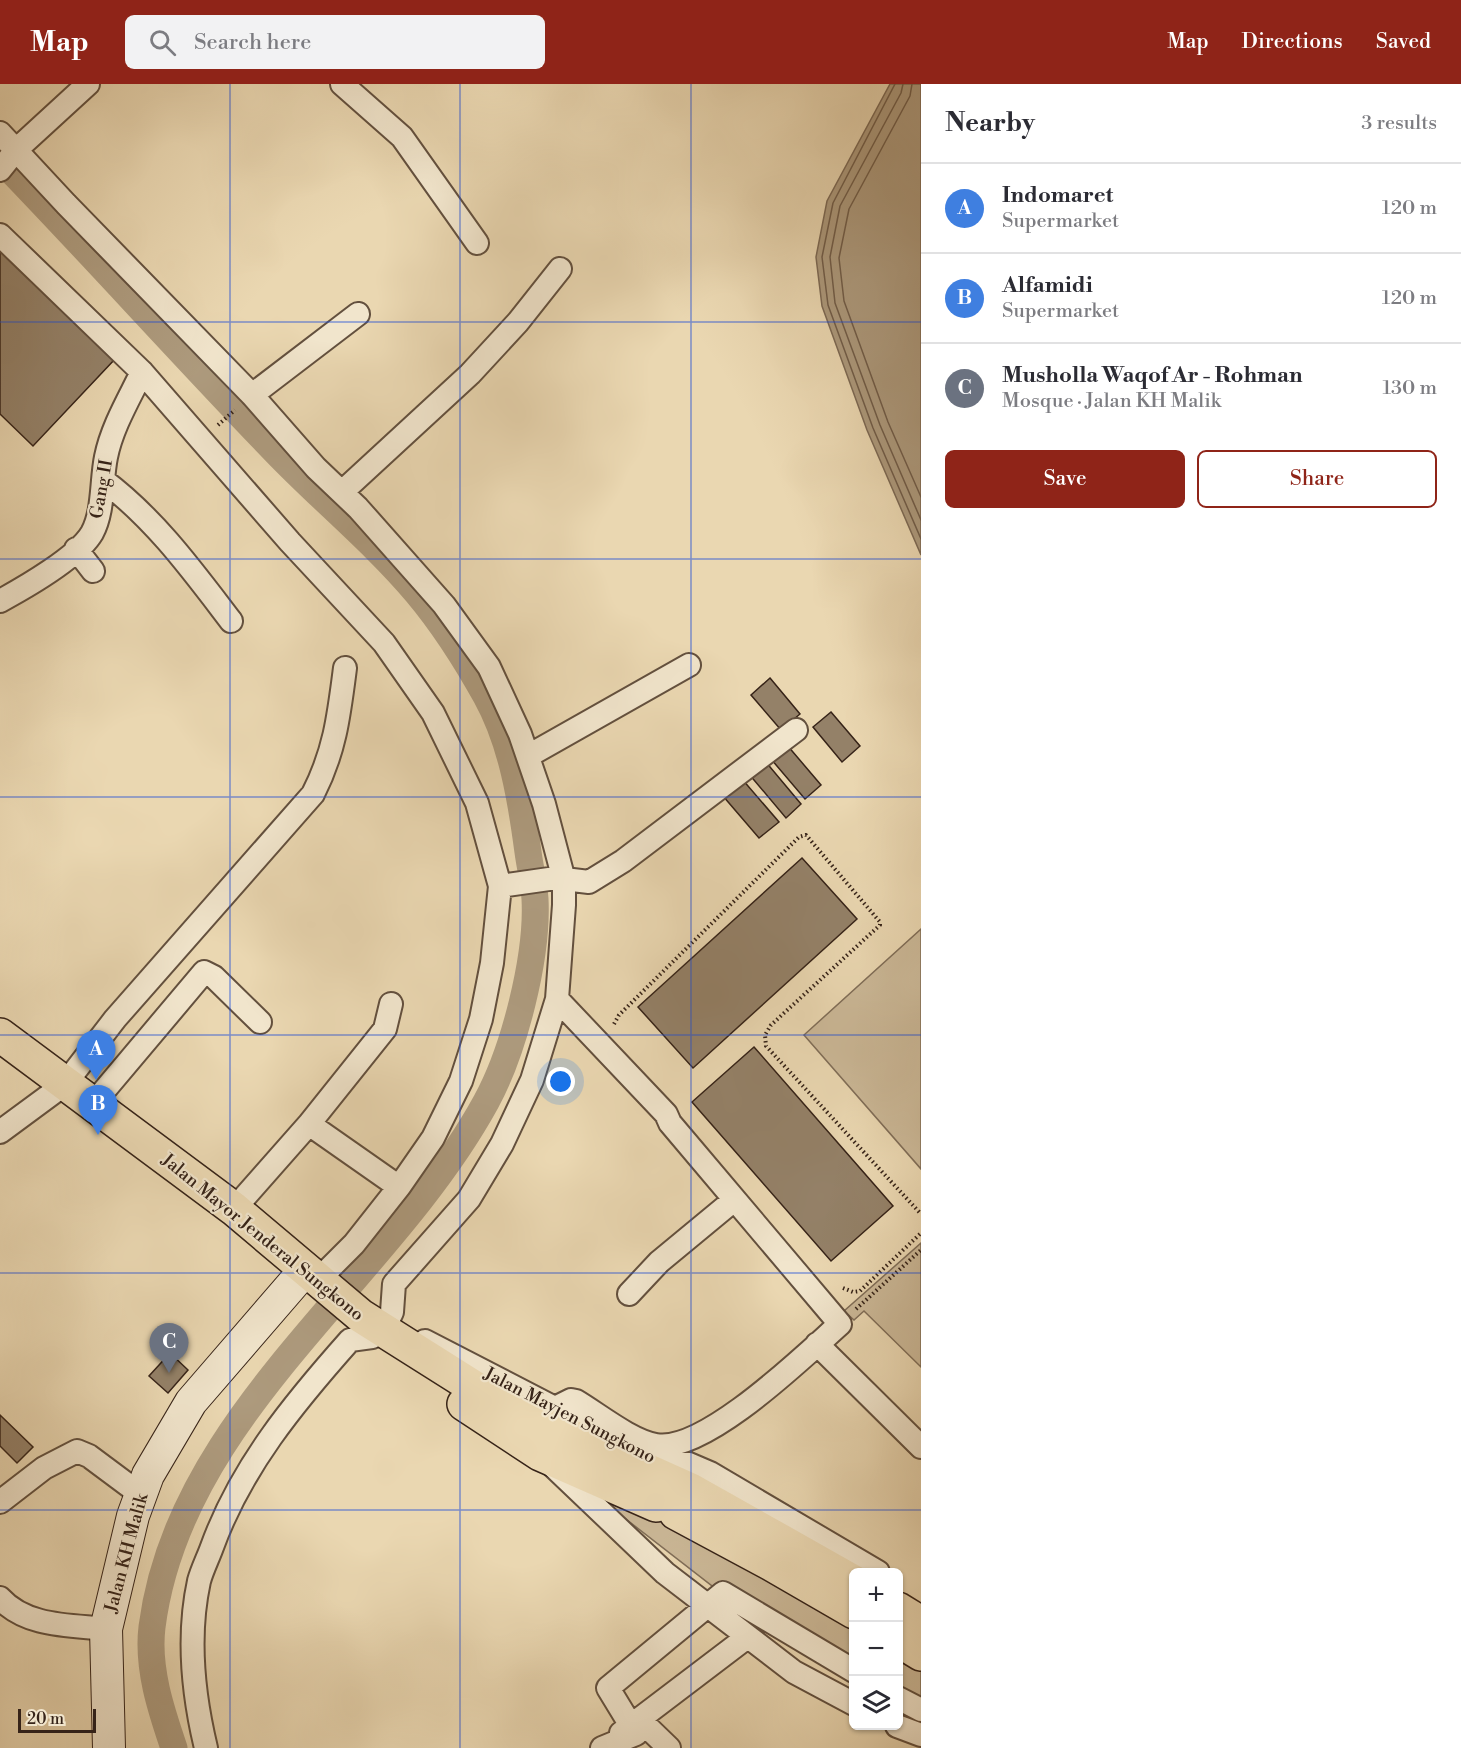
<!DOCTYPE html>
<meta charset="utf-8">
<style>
:root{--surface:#fff;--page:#f2f2f3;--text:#2b2b33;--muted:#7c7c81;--line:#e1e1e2;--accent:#8f2418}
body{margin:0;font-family:"Libre Bodoni",serif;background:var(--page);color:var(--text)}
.controls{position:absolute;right:18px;bottom:18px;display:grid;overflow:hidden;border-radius:9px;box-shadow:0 2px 4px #0004}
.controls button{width:54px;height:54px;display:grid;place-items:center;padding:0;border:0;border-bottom:2px solid var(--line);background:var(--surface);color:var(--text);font:30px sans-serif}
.scale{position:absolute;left:18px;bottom:15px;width:78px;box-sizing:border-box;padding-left:6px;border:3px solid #362318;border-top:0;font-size:16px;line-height:21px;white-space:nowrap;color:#362318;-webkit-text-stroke:4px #f1e5cc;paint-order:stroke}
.you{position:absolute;left:561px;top:998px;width:21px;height:21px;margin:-15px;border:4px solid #fff;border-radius:50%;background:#1a73e8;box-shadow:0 0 0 9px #1a73e833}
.badge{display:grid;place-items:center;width:39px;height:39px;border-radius:50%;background:var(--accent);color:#fff;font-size:20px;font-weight:700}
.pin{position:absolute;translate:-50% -50px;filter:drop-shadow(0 2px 3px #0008)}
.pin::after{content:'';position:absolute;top:32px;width:21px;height:18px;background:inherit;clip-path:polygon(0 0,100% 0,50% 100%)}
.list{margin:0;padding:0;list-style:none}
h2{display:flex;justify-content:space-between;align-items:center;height:78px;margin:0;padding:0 24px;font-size:26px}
h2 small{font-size:20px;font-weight:400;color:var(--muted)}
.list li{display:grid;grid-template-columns:39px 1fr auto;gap:18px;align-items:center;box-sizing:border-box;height:90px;padding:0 24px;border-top:2px solid var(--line)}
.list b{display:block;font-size:22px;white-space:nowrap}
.list p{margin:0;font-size:20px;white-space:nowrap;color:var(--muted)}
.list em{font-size:20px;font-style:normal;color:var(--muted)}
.actions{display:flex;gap:12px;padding:18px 24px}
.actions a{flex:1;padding:14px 0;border:2px solid var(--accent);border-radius:9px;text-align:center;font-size:21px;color:var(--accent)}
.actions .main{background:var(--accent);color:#fff}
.icon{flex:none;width:33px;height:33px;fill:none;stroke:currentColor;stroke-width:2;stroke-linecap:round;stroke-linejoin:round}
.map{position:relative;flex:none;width:921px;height:1664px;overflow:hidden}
header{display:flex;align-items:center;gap:36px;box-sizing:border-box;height:84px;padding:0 30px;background:var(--accent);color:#fff}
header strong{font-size:28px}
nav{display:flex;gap:33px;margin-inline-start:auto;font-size:21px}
.search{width:420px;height:54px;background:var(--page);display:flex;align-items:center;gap:15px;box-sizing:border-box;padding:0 21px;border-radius:9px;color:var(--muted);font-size:22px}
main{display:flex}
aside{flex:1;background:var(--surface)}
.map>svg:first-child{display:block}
.green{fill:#cbb897;stroke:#806e58;stroke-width:1.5}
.water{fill:#ad9a7d;stroke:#7d6a55;stroke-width:1.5}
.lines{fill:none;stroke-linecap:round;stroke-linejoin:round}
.shore{stroke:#725e4a;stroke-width:1.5}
.canal{stroke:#ad9a7d;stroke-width:27}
.building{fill:#948168;stroke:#362318;stroke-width:1.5}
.street-casing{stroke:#63503e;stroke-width:26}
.secondary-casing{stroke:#362318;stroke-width:34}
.primary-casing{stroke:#362318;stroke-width:36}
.path{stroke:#362318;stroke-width:4;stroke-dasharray:1.5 3;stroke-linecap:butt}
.street{stroke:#f1e5cc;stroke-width:22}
.secondary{stroke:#f1e5cc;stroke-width:32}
.primary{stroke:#ead7b1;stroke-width:33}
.grid{fill:none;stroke:#1d4ed8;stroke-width:1.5;stroke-opacity:0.55}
.labels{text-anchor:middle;stroke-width:4.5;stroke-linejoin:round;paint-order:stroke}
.street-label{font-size:18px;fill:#362318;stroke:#f1e5cc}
</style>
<header>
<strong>Map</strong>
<div class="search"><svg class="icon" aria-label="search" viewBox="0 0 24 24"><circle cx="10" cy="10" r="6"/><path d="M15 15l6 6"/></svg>Search here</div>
<nav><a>Map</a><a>Directions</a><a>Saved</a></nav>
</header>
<main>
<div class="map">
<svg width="921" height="1664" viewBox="0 0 921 1664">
<rect width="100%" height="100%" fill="#ead7b1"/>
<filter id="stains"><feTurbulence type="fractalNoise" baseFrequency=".00333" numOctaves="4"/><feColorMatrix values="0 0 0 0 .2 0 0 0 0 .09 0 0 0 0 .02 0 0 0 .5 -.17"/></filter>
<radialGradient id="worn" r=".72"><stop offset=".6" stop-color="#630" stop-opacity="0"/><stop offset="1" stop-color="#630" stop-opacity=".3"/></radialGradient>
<!-- green -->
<path class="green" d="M921,845v240l-117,-134z
M921,1159v124l-57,-56 -10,9 -10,-9z
M607,1411l113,56 133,78v38l-88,-40 -156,-121 -5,-6z
M898,1573l23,14v43l-22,-8z"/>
<!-- water -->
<path class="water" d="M890,0h31v471l-54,-125 -45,-124 -6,-49 11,-56z"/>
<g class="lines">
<!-- shore -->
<path class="shore" d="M895,0l-62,119 -11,54 6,48 45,123 48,111
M903,0l-2,9 -61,113 -10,51 5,46 45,122 41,95
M912,0l-2,12 -61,113 -10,49 5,43 44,121 33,75"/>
<!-- canal -->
<path class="canal" d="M0,75c93,96 182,196 275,292 46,48 99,91 142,142 26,31 49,67 69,103 26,47 35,103 42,156 2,15 6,31 7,47 3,58 -21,152 -49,203 -98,179 -307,312 -334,525 -5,41 9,83 22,121"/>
</g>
<!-- building -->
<path class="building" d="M0,166l115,109 -82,87 -33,-32z
M770,594l30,36 -19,16 -30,-35z
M831,628l29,34 -18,16 -29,-35z
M787,661l34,40 -16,14 -34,-40z
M765,677l36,43 -15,14 -37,-44z
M742,695l37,43 -20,16 -36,-42z
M802,774l55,61 -164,149 -55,-61z
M754,963l139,159 -62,55 -139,-159z
M170,1269l18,17 -20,23 -19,-17z
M0,1331l33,32 -16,16 -17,-17z"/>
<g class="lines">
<!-- street casing -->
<g class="street-casing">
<path id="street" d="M342,0l60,53 75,106
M0,49l66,71 186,191 64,73 42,40 86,97 45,62 31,67 24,70 20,76v25l-7,94 -25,81 -30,64 -33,55 -75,85 -2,28 -9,19 -11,6 -22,3c-56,63 -109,127 -138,207 -4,11 -10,23 -13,34 -12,55 -6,113 7,167
M0,86l16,-20 72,-66
M0,151l142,137 148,170 94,101 49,70 44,90 23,83 -8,77 -11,56 -20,62 -28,57 -34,49 -45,57 -36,36
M252,311l106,-81
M103,396c52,39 89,90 128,141
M342,408l128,-118 48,-52 42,-53
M76,465l17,22
M0,517c24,-13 78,-44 92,-68 12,-22 9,-52 14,-76 6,-30 23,-58 36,-85
M528,672l161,-91
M500,802l56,-8 33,4 34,-21 173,-131
M391,920l-6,25 -76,95 90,63
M92,1021l112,-133 10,5 46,45
M0,1048l65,-48 50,-65 198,-225c22,-43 26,-79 32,-126
M234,1125l75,-85
M629,1210l30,-32 75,-62
M425,1257l176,91
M817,1260l104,103
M555,1324l16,-8 5,1c22,13 55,40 80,44 49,8 148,-89 184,-121l-170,-201 -4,-9 -109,-115
M641,1369l15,9 33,2 21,9 168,99
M553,1382l112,107 129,99 60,32
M0,1418l44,-34 33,-17 12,5 51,38
M0,1514c26,29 70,27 106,31
M898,1614l23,12
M639,1635l30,29
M897,1642l24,9
M621,1649l125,-95
M602,1664l34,-14 -28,-46 115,-95 131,78"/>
</g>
<!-- secondary casing -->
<g class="secondary-casing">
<path id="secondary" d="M109,1664l-3,-119 27,-113 15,-41 43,-73 114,-132"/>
</g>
<!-- primary casing -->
<g class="primary-casing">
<path id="primary" d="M0,951l234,174 127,107 122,77 52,27 156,70 163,92
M464,1320l76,50 116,51
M676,1429l95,51 83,48
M898,1525l23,14
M898,1556l23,14"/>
</g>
<!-- path -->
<path class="path" d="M218,341l17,-15
M614,940l5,-9 180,-178 7,-2 74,87v3l-109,100 -6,10 1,11 155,168
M843,1204l10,4 7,-1 61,-58
M856,1225l65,-59"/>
<!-- street -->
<use href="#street" class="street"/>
<!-- secondary -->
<use href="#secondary" class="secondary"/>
<!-- primary -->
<use href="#primary" class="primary"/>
</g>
<!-- grid -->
<path class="grid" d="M230,0v1664M460,0v1664M691,0v1664M0,238h921M0,475h921M0,713h921M0,951h921M0,1189h921M0,1426h921"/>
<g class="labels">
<!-- street labels -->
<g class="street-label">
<text transform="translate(101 405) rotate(-80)" y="6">Gang II</text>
<text transform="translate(263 1153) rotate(39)" y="6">Jalan Mayor Jenderal Sungkono</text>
<text transform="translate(570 1331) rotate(27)" y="6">Jalan Mayjen Sungkono</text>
<text transform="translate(126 1469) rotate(-75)" y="6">Jalan KH Malik</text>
</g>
</g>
<rect width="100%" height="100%" filter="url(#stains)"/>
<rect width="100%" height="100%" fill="url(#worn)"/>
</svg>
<div class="controls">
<button>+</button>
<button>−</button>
<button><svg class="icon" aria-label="layers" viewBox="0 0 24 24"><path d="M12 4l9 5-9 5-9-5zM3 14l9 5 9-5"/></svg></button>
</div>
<div class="scale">20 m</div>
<div class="you"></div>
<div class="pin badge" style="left:96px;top:996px;background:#3f7fe0">A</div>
<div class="pin badge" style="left:98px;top:1051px;background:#3f7fe0">B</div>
<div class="pin badge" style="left:169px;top:1289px;background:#6b7280">C</div>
</div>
<aside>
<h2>Nearby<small>3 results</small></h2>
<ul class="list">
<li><span class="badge" style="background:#3f7fe0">A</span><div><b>Indomaret</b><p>Supermarket</p></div><em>120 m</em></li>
<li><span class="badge" style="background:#3f7fe0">B</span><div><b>Alfamidi</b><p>Supermarket</p></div><em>120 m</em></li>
<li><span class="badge" style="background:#6b7280">C</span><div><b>Musholla Waqof Ar - Rohman</b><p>Mosque · Jalan KH Malik</p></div><em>130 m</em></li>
</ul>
<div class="actions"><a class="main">Save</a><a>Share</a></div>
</aside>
</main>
